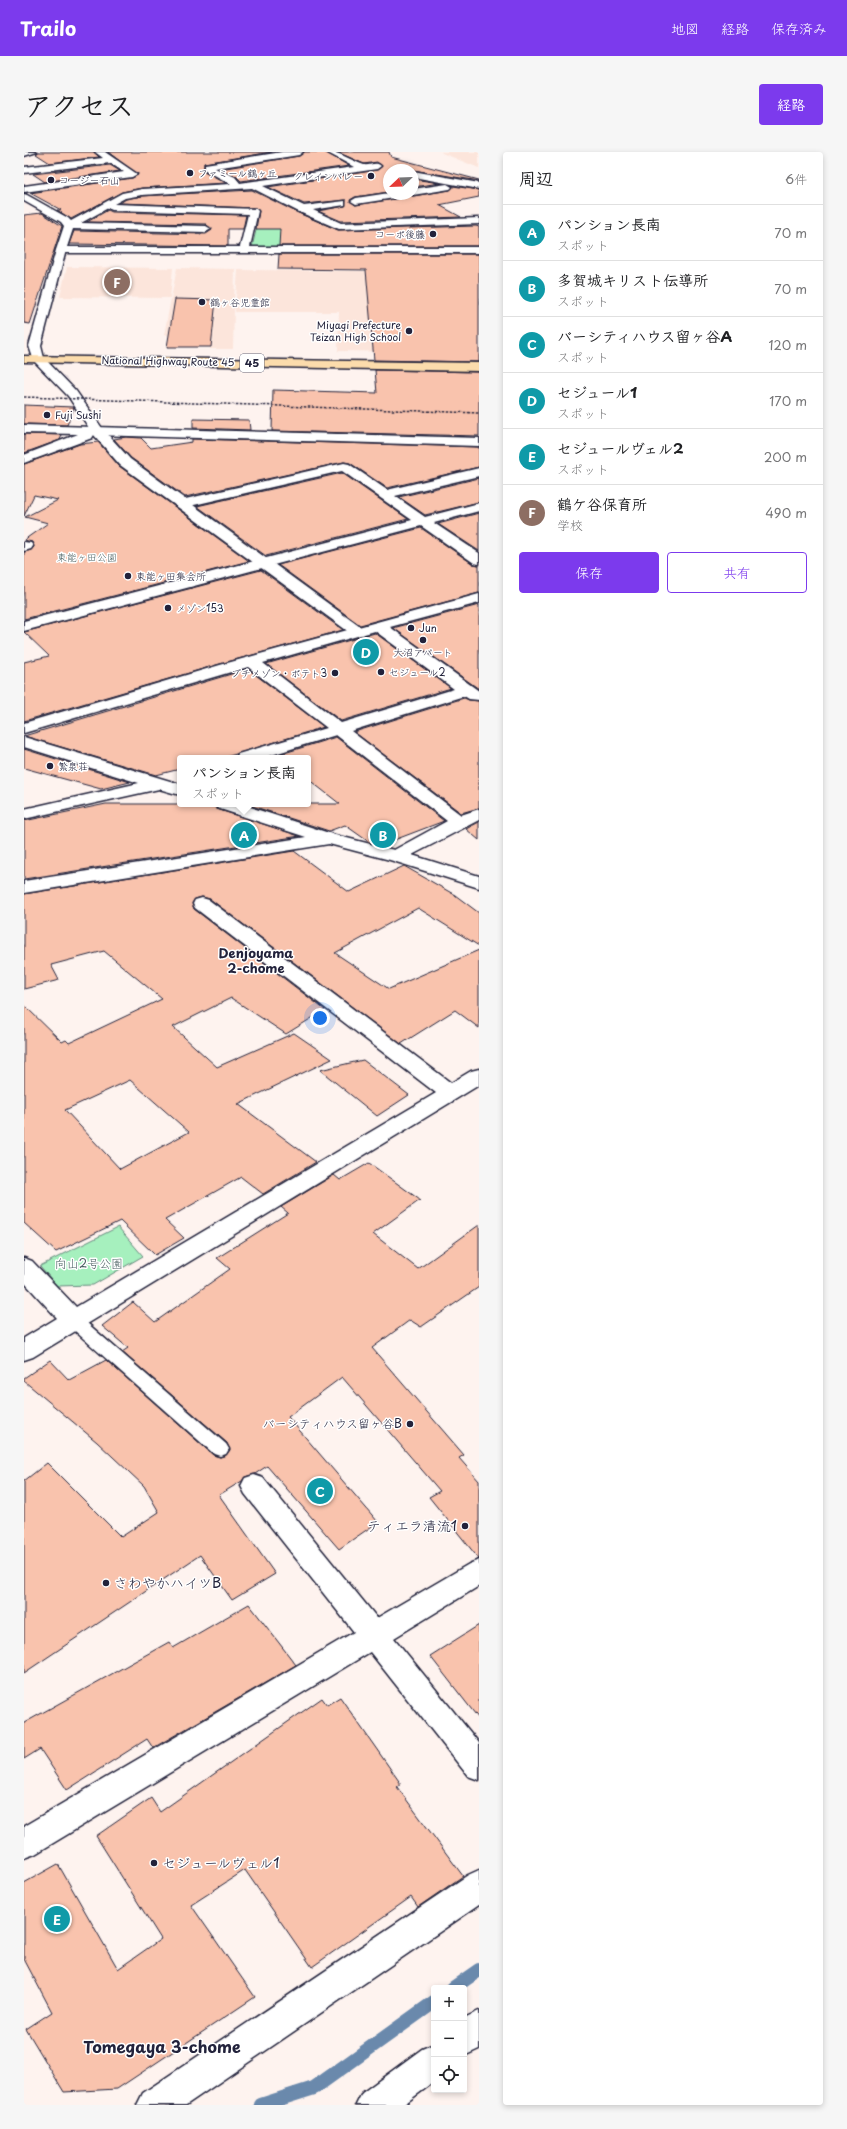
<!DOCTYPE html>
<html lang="ja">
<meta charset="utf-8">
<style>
:root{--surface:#fff;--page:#f6f6f6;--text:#202124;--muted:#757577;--line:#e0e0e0;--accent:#7c3aed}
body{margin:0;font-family:"Playpen Sans","Klee One",sans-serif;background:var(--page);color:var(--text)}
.controls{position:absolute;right:12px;bottom:12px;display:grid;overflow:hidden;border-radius:4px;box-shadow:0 2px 6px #0003}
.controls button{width:36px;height:36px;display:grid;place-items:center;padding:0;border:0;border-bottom:1px solid var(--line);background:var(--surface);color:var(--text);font:20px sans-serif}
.compass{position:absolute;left:359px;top:12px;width:36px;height:36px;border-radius:50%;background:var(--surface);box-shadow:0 2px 6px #0003;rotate:247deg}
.you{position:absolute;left:296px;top:866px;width:14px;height:14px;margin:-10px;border:3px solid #fff;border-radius:50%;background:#1a73e8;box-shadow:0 0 0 6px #1a73e833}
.badge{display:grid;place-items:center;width:26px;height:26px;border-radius:50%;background:var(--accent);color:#fff;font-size:13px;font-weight:700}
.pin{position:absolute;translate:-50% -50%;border:2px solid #fff;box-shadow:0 1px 4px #0006}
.popup{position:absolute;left:153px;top:603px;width:134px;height:52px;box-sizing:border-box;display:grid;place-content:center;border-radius:4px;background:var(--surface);filter:drop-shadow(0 1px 3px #0005);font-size:13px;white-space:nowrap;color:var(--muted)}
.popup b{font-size:15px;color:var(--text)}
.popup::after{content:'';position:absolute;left:50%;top:100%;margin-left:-8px;border:8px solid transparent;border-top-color:var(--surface)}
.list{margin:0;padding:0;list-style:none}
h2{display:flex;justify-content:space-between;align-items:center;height:52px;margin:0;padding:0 16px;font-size:17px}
h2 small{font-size:13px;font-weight:400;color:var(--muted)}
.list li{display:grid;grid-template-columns:26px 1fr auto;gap:12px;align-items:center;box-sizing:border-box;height:56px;padding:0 16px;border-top:1px solid var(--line)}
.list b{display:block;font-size:15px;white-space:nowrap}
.list p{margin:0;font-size:13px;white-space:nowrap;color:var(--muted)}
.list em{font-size:13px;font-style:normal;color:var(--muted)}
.actions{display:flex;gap:8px;padding:12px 16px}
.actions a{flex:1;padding:9px 0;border:1px solid var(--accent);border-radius:4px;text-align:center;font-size:14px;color:var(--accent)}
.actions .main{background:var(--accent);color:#fff}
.icon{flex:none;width:22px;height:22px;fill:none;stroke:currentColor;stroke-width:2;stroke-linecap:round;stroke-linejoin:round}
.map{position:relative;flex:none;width:455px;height:1953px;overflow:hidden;border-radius:4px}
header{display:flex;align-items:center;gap:24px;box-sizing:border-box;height:56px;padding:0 20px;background:var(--accent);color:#fff}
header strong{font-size:19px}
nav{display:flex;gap:22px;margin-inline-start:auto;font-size:14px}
.intro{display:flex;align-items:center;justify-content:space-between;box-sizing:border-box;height:96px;padding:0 24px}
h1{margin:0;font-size:28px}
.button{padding:10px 18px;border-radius:4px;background:var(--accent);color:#fff;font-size:14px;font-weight:700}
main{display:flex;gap:24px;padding:0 24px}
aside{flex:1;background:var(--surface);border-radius:4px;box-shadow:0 2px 6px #0003}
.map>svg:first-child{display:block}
.built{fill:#fce5db}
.green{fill:#a6f0be;stroke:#64897c}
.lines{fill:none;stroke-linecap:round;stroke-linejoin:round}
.stream{stroke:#6a89ac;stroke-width:14}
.building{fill:#f9c3ad;stroke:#22223b;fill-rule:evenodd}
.lane-casing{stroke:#22223b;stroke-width:3}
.street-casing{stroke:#22223b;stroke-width:3}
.secondary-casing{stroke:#22223b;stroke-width:3}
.highway-casing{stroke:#22223b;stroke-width:3}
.lane{fill:#fff;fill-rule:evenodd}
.street{fill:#fff;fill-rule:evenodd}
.secondary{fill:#fff;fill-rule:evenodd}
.highway{fill:#fcdcac;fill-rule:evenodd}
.rail{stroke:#22223b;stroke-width:1.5;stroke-dasharray:2.5 1.5;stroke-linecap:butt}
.poi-dot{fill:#22223b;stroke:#fff;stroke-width:1.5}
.labels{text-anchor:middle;stroke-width:3;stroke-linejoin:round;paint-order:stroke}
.far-poi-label{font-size:10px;fill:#22223b;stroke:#fff;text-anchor:start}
.far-street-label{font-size:10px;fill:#22223b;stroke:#fff}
.far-park-label{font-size:10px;fill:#4a6062;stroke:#fff}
.shield{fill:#fff;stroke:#646476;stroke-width:1}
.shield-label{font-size:11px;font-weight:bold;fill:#22223b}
.park-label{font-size:12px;fill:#4a6062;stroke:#fff}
.poi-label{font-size:12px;fill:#22223b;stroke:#fff;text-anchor:end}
.neighbourhood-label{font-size:13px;font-weight:bold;fill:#22223b;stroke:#fff}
.near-poi-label{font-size:14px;fill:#22223b;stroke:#fff;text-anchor:start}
.near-neighbourhood-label{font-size:16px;font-weight:bold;fill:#22223b;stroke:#fff}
</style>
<header>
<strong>Trailo</strong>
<nav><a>地図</a><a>経路</a><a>保存済み</a></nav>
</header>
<div class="intro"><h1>アクセス</h1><a class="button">経路</a></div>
<main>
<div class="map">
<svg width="455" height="1953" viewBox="0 0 455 1953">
<rect width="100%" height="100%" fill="#fef3ef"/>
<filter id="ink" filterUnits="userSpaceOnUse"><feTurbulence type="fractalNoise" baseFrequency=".025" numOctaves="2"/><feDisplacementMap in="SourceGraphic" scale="8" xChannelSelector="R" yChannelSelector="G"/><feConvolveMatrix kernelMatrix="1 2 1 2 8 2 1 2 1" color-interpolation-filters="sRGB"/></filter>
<g filter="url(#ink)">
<!-- built -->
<path class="built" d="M417,0h38v16l-37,-15z
M43,115l106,1 -3,30 -110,-1z
M153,116l58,1 -2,80h-23v-12l-46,-2z
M214,118l241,2v81l-141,-2 1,-39h-104z"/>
<!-- green -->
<path class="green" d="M290,67l23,8h28l3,11h-31l-2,10 -83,-1 6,-25z
M94,1075l25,29 -50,29 -36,1 -17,-20z"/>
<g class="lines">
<!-- stream -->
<path class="stream" d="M429,1836l26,-18
M237,1953l53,-17 120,-86"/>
</g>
<!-- building -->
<path class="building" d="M14,0h56l5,5 -49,6 -14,-9z
M84,0h164l-68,11v8l22,12 -84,5 -20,4 -51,27 -14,-9h4l-31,-17 102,-15 6,-3z
M280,0h21l24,14 -108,15 -5,-5 -16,-7 79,-13z
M313,0h52l2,5 88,23v1l-66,-11h-24v22l-34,5 -5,3 5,5 46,-7 6,-4 6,2 37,-6 3,-4 26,4v7l-40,8 22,12 -120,4 -23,-10 27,-5 1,-6 -42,4 -36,-17 109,-17 5,-4 -5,-4 -13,2z
M86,13l10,6 -75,11 -12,-8z
M389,27l27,4 -27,4z
M228,38l44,22 42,18 138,-4 3,1v19h-200l1,-17h-24l3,-18 -3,-3 -136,-5 6,-4 16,-3z
M84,58l4,2 134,3 -3,14h-15v17l-159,-2 5,-13 132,3 6,-4 -6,-6 -119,-2z
M18,61l20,13 -32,98 -6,-1v-108z
M255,102h200v108l-105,-2 -8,-90 -88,-1z
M151,147l41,1 -5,47h-44z
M351,218l104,2v64l-207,-5 1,-41 104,3z
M0,253l49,2 1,1 -7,17 -43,-1z
M169,267l56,1 1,10 -57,-2z
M0,282l38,1 -2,5 -36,13z
M102,285l15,1 10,10 41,-6v-3l287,8v20l-92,21 -37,-25 -6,-1 -159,35 -54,-39 -17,-19z
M74,290l21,24 130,95 -225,58v-67l7,-2 3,-3 -2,-5 -8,-2 24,-17 -23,-6 33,-17 -24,-5 -10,21v-52l56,-20z
M318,321l66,46 -142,37 -69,-50z
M455,326v24l-54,13 -26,-18z
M455,361v38l-41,-27z
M397,376l52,36 6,1v28l-119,32 -82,-60z
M237,418l82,60 -123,34 -196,57v-59l25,-6 -25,-24z
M455,453v84l-86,-61z
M351,481l76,55 -110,33 -75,-57z
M224,517l76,58 -101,31h-43v11l-24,6 -132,-39z
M440,546l5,2 10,1v107l-18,5 -107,-81z
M312,585l108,84 -63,24 -12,-3 -24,-17 -16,6 -83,-27h94l-32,-25v-21h-26l-4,-3z
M0,597l106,33 -29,7 -77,-21z
M82,652h107l4,5 83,27 -276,43v-58z
M455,670v18l-13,-11z
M270,699l55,41 55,-26 51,29 24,18v33l-61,-38 -83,45 54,36 90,-39v78l-24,-18 -54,34 -191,-145 -8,-2 -7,2 -3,4 2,6 131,101 -39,24 -55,-36 -58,29 44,40 77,-34 38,26 -94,45 78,58 -53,32 -22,-17 -76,43 19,18 -29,17 -35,-34 -64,31 -32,-29v-218l38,37 4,-2 3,3 93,-44 -58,-48 -53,14 8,15 -35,9v-95zM106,928l59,52 -69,37 -55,-59z
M339,908l46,35 -32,21 -57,-46z
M345,1011l51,37 -47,34 45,35 61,-44v62l-58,40 -11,-7 -38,28 92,107 -5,3 20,23v78l-50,-62 11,-6 -98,-114 -54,40 90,105 -39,27 -72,-83 -12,8 -10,3 -3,4 -23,14 56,79 -43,26 -32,-45 -176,118v-192l23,-18 74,74 38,-25 -15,-26 -47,-44 -73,-61v-3l26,-18 19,20 37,-20 107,95 7,2 6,-2 4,-5 -3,-7 -105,-91 6,-4 -26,-22 31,-24 22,20 75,-53 -13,-11 71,-45 -7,-6 53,-32 6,5z
M225,1452l47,61 -143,83 -6,-9 -80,51 -27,-41 -16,10v-36l145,-81 4,6z
M455,1473v94l-49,-63z
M316,1545l61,87 -4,3 66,89 -45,31 -7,-10 -99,70 -67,-97 -54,35 64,92 -138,92 -53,3 -38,-63 26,-17 -28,-53v-76l34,-19 60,105 43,-30 -65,-103 55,-38 9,14 162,-114 5,7z"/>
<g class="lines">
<!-- lane casing -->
<g class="lane-casing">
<path id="lane" d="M49,1162l6,2 147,128 3,5 -3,5 -6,2 -6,-2 -147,-130 -2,-4 2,-4z"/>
</g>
<!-- street casing -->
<g class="street-casing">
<path id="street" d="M0,0h13l-13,4z
M71,0h10l32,22 -5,3 -108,15v-6l100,-14 -14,-9 -86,10v-6l79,-9z
M258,0h21l-4,3 -84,13 20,9 5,6 114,-16 -28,-15c16,0 23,8 38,13 6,1 12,-4 17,1l-4,3 -114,17 41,20 41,-5v4l-32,5 28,13 138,-5v6l-140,5 -42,-18 -45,-23 -110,7 -17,3 -11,6 142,5 2,2 -8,36h229v6h-418l-5,-3 8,-24 -3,-4 -37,-21v-7l3,1 41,23 3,3 51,-28 20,-4 89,-5 -26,-14v-6zM84,56l4,2 136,4 -8,33h-173l6,-18 133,3 5,-3 -5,-3 -125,-3z
M389,19l66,12v6l-66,-12z
M423,32l5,3 -2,2 -37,6 -3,-1h3v-5z
M365,41l17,1 -5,3 -45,7 -5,-3 5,-3z
M0,273l455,13v8l-385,-11 -2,3 -68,25v-8l54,-21 -54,-1z
M320,311l5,1 38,26 92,-22v8l-84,20 30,21 54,-14v8l-45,12 45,30v11l-5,-1 -53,-37 -397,105v-10l388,-101 -70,-49 -161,37 -7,-4 7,-4z
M0,390l7,1 2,3 -2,3 -7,2z
M455,442v9l-89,24 89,64v9l-10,-1 -5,-3 -113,35 110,84 18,-6v11l-67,35 67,21v12l-89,-28 -61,-16 -305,49v-12l282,-44 -89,-29 -3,-4h27l94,31 59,15 53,-29 -111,-86 -74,23h-26l2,-4 89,-26 -79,-61 -224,66v-10l196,-58zM351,479l79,58 -113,34 -78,-60z
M0,585l156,47v11l-21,-6 -135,30v-10l115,-26 -115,-36z
M178,746l7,2 242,183 20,-12 8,-2v16l-446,272 -9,3v-22l33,-20 -33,-36v-24l8,3 44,46 360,-214 -241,-185 -2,-4 2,-4z
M230,1323l9,3 114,140 92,-54 10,-4v26l-85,52 85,105v37l-11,-4 -98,-124 -335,202 -11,4v-32l330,-194 -109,-138 -4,-8 4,-8z
M455,1718v35l-293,200h-49l6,-12 325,-218z
M455,1859v38l-15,7v-38z
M410,1892v38l-31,23h-47l6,-12 60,-44z"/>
</g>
<!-- secondary casing -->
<g class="secondary-casing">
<path id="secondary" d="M37,95l5,3 -25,96 3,12 32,33 26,37 28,31 233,170 3,3 -3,3h-10l-233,-170 -27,-31 -25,-38 -34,-35 -5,-15 27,-96z"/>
</g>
<!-- highway casing -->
<g class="highway-casing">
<path id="highway" d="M0,204l455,7v8l-455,-9z"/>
</g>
<!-- lane -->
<use href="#lane" class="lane"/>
<!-- street -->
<use href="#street" class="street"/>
<!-- secondary -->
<use href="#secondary" class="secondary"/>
<!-- highway -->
<use href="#highway" class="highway"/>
<!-- rail -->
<path class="rail" d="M0,245l455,16"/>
</g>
</g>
<!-- markers -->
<g class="poi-dot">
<circle cx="166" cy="21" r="4"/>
<circle cx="347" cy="24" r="4"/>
<circle cx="27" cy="28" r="4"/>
<circle cx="409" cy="82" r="4"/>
<circle cx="178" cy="150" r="4"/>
<circle cx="385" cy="179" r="4"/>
<circle cx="23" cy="263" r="4"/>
<circle cx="104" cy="424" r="4"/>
<circle cx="144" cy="456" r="4"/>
<circle cx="387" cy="476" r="4"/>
<circle cx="399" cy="488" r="4"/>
<circle cx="357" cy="520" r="4"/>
<circle cx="311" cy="521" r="4"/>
<circle cx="26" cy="614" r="4"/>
<circle cx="386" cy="1272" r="4"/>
<circle cx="441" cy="1374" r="4"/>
<circle cx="82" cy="1431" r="4"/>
<circle cx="130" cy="1711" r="4"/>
</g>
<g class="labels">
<!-- far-poi labels -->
<g class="far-poi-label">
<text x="174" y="25">ファミール鶴ヶ丘</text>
<text x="339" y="28" text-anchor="end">クレインバレー</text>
<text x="35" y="32">コージー石山</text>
<text x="401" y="86" text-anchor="end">コーポ後藤</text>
<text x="186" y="154">鶴ヶ谷児童館</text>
<text x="377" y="177" text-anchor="end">Miyagi Prefecture<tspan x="377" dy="12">Teizan High School</tspan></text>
<text x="31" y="267">Fuji Sushi</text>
<text x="112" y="428">東能ヶ田集会所</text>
<text x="152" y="460">メゾン153</text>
<text x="395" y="480">Jun</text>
<text x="399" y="504" text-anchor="middle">大沼アパート</text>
<text x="365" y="524">セジュール2</text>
<text x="303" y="525" text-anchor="end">プチメゾン・ポテト3</text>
<text x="34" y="618">繁泉荘</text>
</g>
<!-- far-street labels -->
<g class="far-street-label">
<text transform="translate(144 209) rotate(1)" y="4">National Highway Route 45</text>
</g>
<!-- far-park labels -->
<g class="far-park-label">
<text x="63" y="409">東能ヶ田公園</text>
</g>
<!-- shield labels -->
<rect class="shield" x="216" y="202" width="24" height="18" rx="3"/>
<g class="shield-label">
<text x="228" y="215">45</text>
</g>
<!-- park labels -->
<g class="park-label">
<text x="65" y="1116">向山2号公園</text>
</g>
<!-- poi labels -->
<g class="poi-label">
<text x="378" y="1276">バーシティハウス留ヶ谷B</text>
</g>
<!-- neighbourhood labels -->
<g class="neighbourhood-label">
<text x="232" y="806">Denjoyama<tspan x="232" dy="15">2-chome</tspan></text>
</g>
<!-- near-poi labels -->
<g class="near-poi-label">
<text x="433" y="1379" text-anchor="end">ティエラ清流1</text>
<text x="90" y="1436">さわやかハイツB</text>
<text x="138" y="1716">セジュールヴェル1</text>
</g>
<!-- near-neighbourhood labels -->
<g class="near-neighbourhood-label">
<text x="138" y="1901">Tomegaya 3-chome</text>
</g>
</g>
</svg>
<div class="controls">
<button>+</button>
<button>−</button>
<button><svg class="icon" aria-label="locate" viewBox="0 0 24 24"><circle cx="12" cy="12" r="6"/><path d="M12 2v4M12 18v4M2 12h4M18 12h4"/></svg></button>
</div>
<svg class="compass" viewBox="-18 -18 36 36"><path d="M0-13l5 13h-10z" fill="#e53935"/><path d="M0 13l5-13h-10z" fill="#757577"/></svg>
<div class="you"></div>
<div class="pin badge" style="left:220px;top:683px;background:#0f9aa8">A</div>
<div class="popup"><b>パンション長南</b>スポット</div>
<div class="pin badge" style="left:359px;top:683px;background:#0f9aa8">B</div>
<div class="pin badge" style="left:296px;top:1339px;background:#0f9aa8">C</div>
<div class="pin badge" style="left:342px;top:500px;background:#0f9aa8">D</div>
<div class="pin badge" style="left:33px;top:1767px;background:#0f9aa8">E</div>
<div class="pin badge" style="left:93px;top:130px;background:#8d6e63">F</div>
</div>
<aside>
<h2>周辺<small>6件</small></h2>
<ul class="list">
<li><span class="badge" style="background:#0f9aa8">A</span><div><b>パンション長南</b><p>スポット</p></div><em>70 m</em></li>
<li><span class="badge" style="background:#0f9aa8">B</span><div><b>多賀城キリスト伝導所</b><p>スポット</p></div><em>70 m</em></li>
<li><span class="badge" style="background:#0f9aa8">C</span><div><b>バーシティハウス留ヶ谷A</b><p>スポット</p></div><em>120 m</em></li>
<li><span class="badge" style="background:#0f9aa8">D</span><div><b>セジュール1</b><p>スポット</p></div><em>170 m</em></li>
<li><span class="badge" style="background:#0f9aa8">E</span><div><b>セジュールヴェル2</b><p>スポット</p></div><em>200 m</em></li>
<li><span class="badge" style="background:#8d6e63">F</span><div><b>鶴ケ谷保育所</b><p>学校</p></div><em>490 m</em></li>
</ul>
<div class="actions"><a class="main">保存</a><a>共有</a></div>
</aside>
</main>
